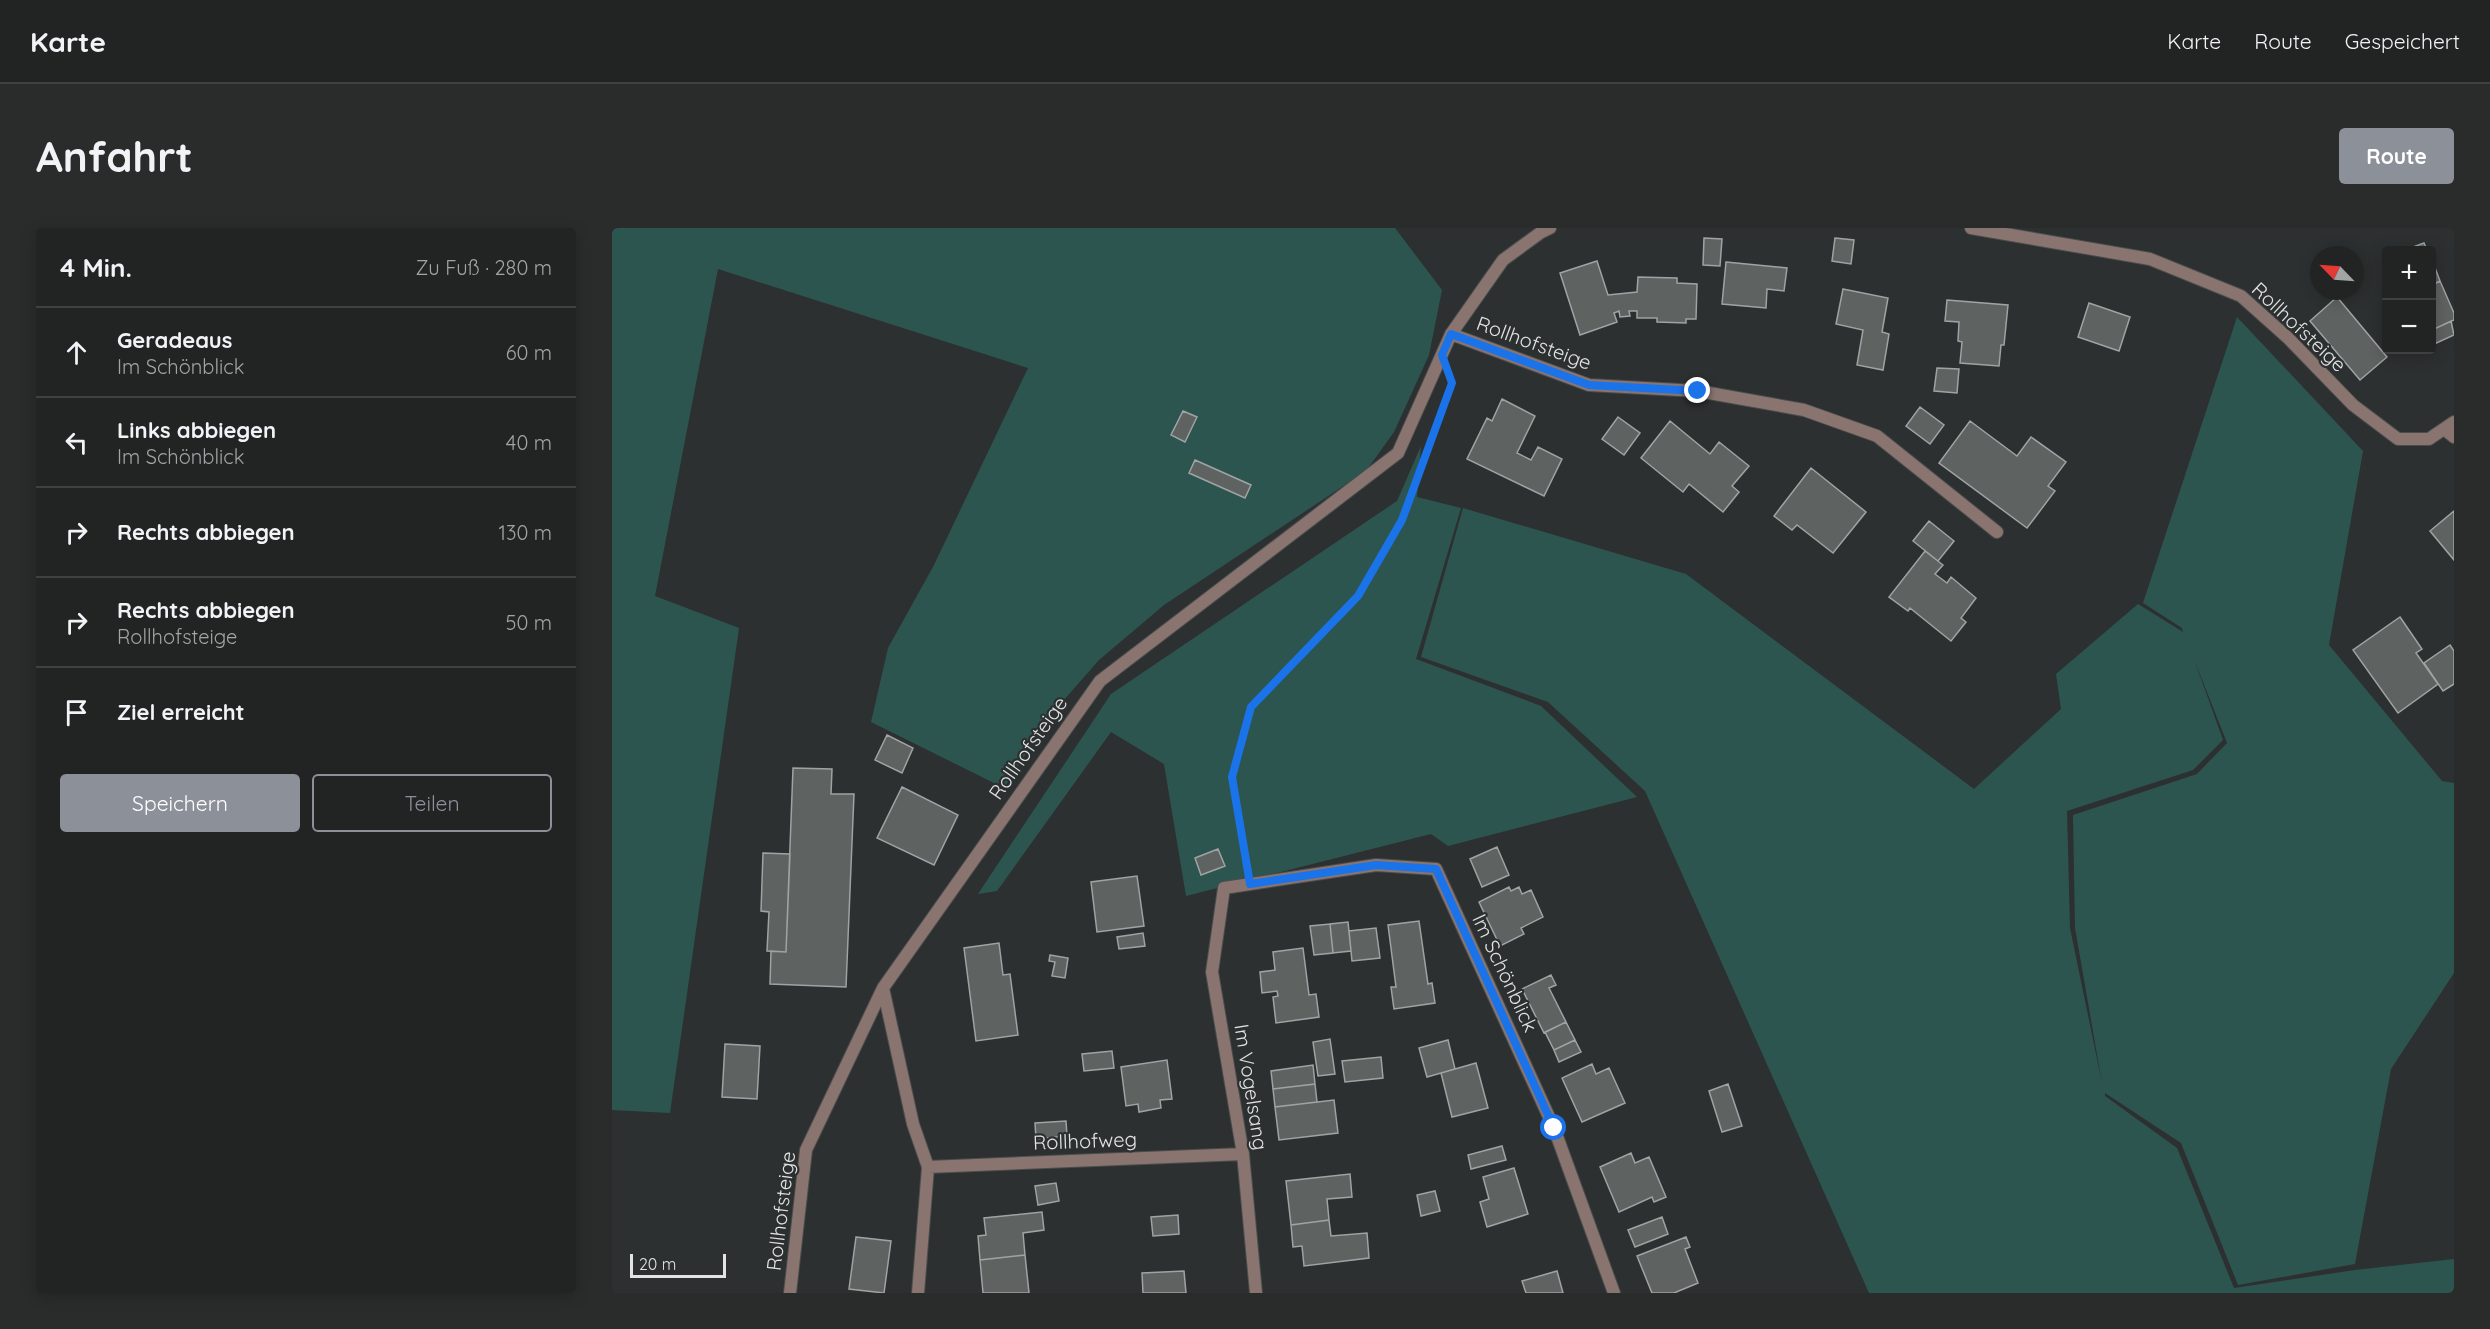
<!DOCTYPE html>
<html lang="de">
<meta charset="utf-8">
<style>
:root{--surface:#222424;--page:#2a2c2c;--text:#f1f3f6;--muted:#a2a4a6;--line:#3f4141;--accent:#8c9099}
body{margin:0;font-family:Quicksand,sans-serif;background:var(--page);color:var(--text)}
.controls{position:absolute;right:18px;top:18px;display:grid;overflow:hidden;border-radius:6px;box-shadow:0 3px 15px #0003}
.controls button{width:54px;height:54px;display:grid;place-items:center;padding:0;border:0;border-bottom:2px solid var(--line);background:var(--surface);color:var(--text);font:30px sans-serif}
.compass{position:absolute;left:1698px;top:18px;width:54px;height:54px;border-radius:50%;background:var(--surface);box-shadow:0 3px 15px #0003;rotate:295deg}
.scale{position:absolute;left:18px;bottom:15px;width:96px;box-sizing:border-box;padding-left:6px;border:3px solid #e2e4e4;border-top:0;font-size:16px;line-height:21px;white-space:nowrap;color:#e2e4e4;-webkit-text-stroke:4px #2d3030;paint-order:stroke}
.stop{position:absolute;width:18px;height:18px;margin:-14px;border:4px solid #1a73e8;border-radius:50%;background:#fff}
.stop.end{background:#1a73e8;border-color:#fff;box-shadow:0 2px 6px #0008}
.list{margin:0;padding:0;list-style:none}
h2{display:flex;justify-content:space-between;align-items:center;height:78px;margin:0;padding:0 24px;font-size:26px}
h2 small{font-size:20px;font-weight:400;color:var(--muted)}
.list li{display:grid;grid-template-columns:39px 1fr auto;gap:18px;align-items:center;box-sizing:border-box;height:90px;padding:0 24px;border-top:2px solid var(--line)}
.list b{display:block;font-size:22px;white-space:nowrap}
.list p{margin:0;font-size:20px;white-space:nowrap;color:var(--muted)}
.list em{font-size:20px;font-style:normal;color:var(--muted)}
.actions{display:flex;gap:12px;padding:18px 24px}
.actions a{flex:1;padding:14px 0;border:2px solid var(--accent);border-radius:6px;text-align:center;font-size:21px;color:var(--accent)}
.actions .main{background:var(--accent);color:#fff}
.icon{flex:none;width:33px;height:33px;fill:none;stroke:currentColor;stroke-width:2;stroke-linecap:round;stroke-linejoin:round}
.map{position:relative;flex:none;width:1842px;height:1065px;overflow:hidden;border-radius:6px}
header{display:flex;align-items:center;gap:36px;box-sizing:border-box;height:84px;padding:0 30px;background:var(--surface);border-bottom:2px solid var(--line)}
header strong{font-size:28px}
nav{display:flex;gap:33px;margin-inline-start:auto;font-size:21px}
.intro{display:flex;align-items:center;justify-content:space-between;box-sizing:border-box;height:144px;padding:0 36px}
h1{margin:0;font-size:42px}
.button{padding:15px 27px;border-radius:6px;background:var(--accent);color:#fff;font-size:21px;font-weight:700}
main{display:flex;gap:36px;padding:0 36px}
aside{flex:1;background:var(--surface);border-radius:6px;box-shadow:0 3px 15px #0003}
.map>svg:first-child{display:block}
.green{fill:#2d5550;fill-rule:evenodd}
.building{fill:#5e6261;stroke:#9fa3a3;stroke-width:1.5}
.lines{fill:none;stroke-linecap:round;stroke-linejoin:round}
.street-casing{stroke:#4a4d4d;stroke-width:14}
.path{stroke:#6a6d6d;stroke-width:4;stroke-dasharray:4.5 3;stroke-linecap:butt}
.street{stroke:#8a7470;stroke-width:12}
.route{stroke:#1a73e8;stroke-width:8}
.labels{text-anchor:middle;stroke-width:4.5;stroke-linejoin:round;paint-order:stroke}
.street-label{font-size:20px;fill:#e2e4e4;stroke:#2d3030}
</style>
<header>
<strong>Karte</strong>
<nav><a>Karte</a><a>Route</a><a>Gespeichert</a></nav>
</header>
<div class="intro"><h1>Anfahrt</h1><a class="button">Route</a></div>
<main>
<aside>
<h2>4 Min.<small>Zu Fuß · 280 m</small></h2>
<ul class="list">
<li><svg class="icon" aria-label="ahead" viewBox="0 0 24 24"><path d="M12 20V5M6 11l6-6 6 6"/></svg><div><b>Geradeaus</b><p>Im Schönblick</p></div><em>60 m</em></li>
<li><svg class="icon" aria-label="left" viewBox="0 0 24 24"><path d="M17 20v-9H6M10 6l-5 5 5 5"/></svg><div><b>Links abbiegen</b><p>Im Schönblick</p></div><em>40 m</em></li>
<li><svg class="icon" aria-label="right" viewBox="0 0 24 24"><path d="M7 20v-9h11M14 6l5 5-5 5"/></svg><div><b>Rechts abbiegen</b></div><em>130 m</em></li>
<li><svg class="icon" aria-label="right" viewBox="0 0 24 24"><path d="M7 20v-9h11M14 6l5 5-5 5"/></svg><div><b>Rechts abbiegen</b><p>Rollhofsteige</p></div><em>50 m</em></li>
<li><svg class="icon" aria-label="arrive" viewBox="0 0 24 24"><path d="M6 21V4h12l-3 4 3 4H6"/></svg><div><b>Ziel erreicht</b></div></li>
</ul>
<div class="actions"><a class="main">Speichern</a><a>Teilen</a></div>
</aside>
<div class="map">
<svg width="1842" height="1065" viewBox="0 0 1842 1065">
<rect width="100%" height="100%" fill="#2d3030"/>
<!-- green -->
<path class="green" d="M0,0h783l47,62 -13,65 -35,77 -28,39 -202,134 -65,55 -50,57 -45,71 -133,-66 17,-74 46,-83 94,-197 -310,-99 -63,327 84,32 -69,485 -58,-3z
M1625,89l126,134 -34,194 113,136 12,2v190l-63,96 -36,195 -117,21 -57,-142 -76,-50v3l72,52 57,140 121,-18 99,-11v34h-585l-224,-502 -97,-89 -127,-45 42,-149 223,66 288,215 87,-80 -5,-35 82,-70 45,28 -1,-4 -39,-25zM1582,431l33,84 -30,31 -124,41 2,113 27,155 -32,-155 -3,-117 126,-41 30,-30z
M809,218l-4,51 44,11 -45,151 125,47 96,91 -189,49 -17,-12 -245,62 -22,-132 -53,-32 -114,159 -19,3 133,-200 286,-193z"/>
<!-- building -->
<path class="building" d="M1092,10l18,1 -2,27 -17,-1z
M1223,10l19,2 -3,24 -19,-3z
M1812,15l3,7h-22z
M1820,32l8,21 -8,4z
M985,33l11,34 29,-3 1,-15 39,1v5l20,1 -1,35h-10v4l-29,-1v-4h-20v-7h-8l1,5 -10,1 -1,-6 -5,2 3,9 -37,13 -20,-62z
M1114,34l61,6 -3,23 -17,-2 -1,19 -44,-4z
M1828,53l14,32v7l-22,10v-45z
M1231,61l45,9 -6,34 7,2 -6,36 -26,-5 6,-35 -27,-6z
M1725,69l50,60 -27,23 -50,-59z
M1335,72l61,5 -4,40h-3l-2,21 -39,-3 2,-21 -4,-1 1,-19 -14,-1z
M1477,75l41,14 -11,34 -41,-14z
M1839,93l3,14 -22,10v-15z
M1325,140l22,1 -2,24 -23,-2z
M890,171l33,17 -18,37 14,7 7,-13 24,12 -18,37 -77,-37 20,-41 5,3z
M1308,179l24,18 -14,19 -24,-18z
M571,183l14,6 -12,25 -14,-7z
M1006,189l22,16 -16,22 -22,-16z
M1058,193l40,33 9,-12 30,24 -17,20 7,6 -16,20 -34,-28 -6,8 -42,-34z
M1358,193l47,35 14,-19 35,25 -18,24 7,5 -28,37 -88,-65z
M583,232l56,25 -6,13 -56,-25z
M1199,240l55,44 -33,41 -36,-28 -5,5 -18,-14z
M1842,283v49l-24,-29z
M1317,293l25,20 -16,20 -25,-20z
M1313,323l18,14 -8,9 12,9 4,-6 25,21 -15,20 5,4 -15,19 -41,-33 -2,3 -19,-14z
M1788,389l22,32 -6,4 22,31 -40,29 -45,-63z
M1838,417l4,6v33l-11,7 -19,-28z
M275,507l26,13 -11,25 -27,-13z
M181,540l39,1 -1,25h23l-8,193 -76,-3 1,-33 15,1z
M290,559l56,28 -24,50 -57,-27z
M885,619l12,28 -27,12 -12,-28z
M606,621l7,17 -24,9 -6,-17z
M151,625l27,1 -4,98 -19,-1 2,-39 -8,-1z
M525,648l7,50 -47,6 -6,-50z
M897,659l2,4 8,-4 3,7 9,-4 12,27 -22,11 3,6 -24,12 -21,-44z
M807,693l9,63 4,-1 3,20 -41,6 -3,-22h5l-8,-62z
M736,694l3,29 -18,2 -3,-29z
M718,696l3,29 -19,2 -4,-29z
M764,700l4,30 -28,3 -3,-30z
M531,705l2,13 -26,3 -2,-12z
M387,715l4,32 7,-1 8,61 -42,6 -12,-93z
M691,720l6,47 7,-1 3,23 -43,6 -3,-26 5,-1 -1,-5 -15,2 -2,-21 15,-2 -2,-18z
M438,727l18,3 -3,20 -13,-2 3,-14 -6,-1z
M939,747l5,10 -7,3 17,34 -22,11 -22,-44z
M954,794l9,18 -21,10 -9,-18z
M718,811l5,35 -17,2 -5,-34z
M836,812l7,29 -28,8 -8,-29z
M963,812l6,12 -22,10 -5,-12z
M113,816l35,2 -3,53 -35,-2z
M500,823l2,17 -30,3 -2,-17z
M769,829l2,21 -38,4 -3,-21z
M555,832l5,39 -12,1 1,8 -22,4 -1,-8 -12,2 -5,-39z
M864,835l12,45 -36,9 -11,-44z
M980,836l4,10 13,-6 16,35 -43,19 -20,-44z
M701,837l2,19 -42,5 -2,-18z
M703,856l2,18 -42,5 -2,-18z
M1116,856l14,42 -20,6 -13,-41z
M722,872l4,33 -59,7 -4,-33z
M454,893l1,15 -31,3 -1,-16z
M890,918l4,14 -35,9 -3,-14z
M1019,925l4,10 14,-6 17,40 -12,5 -2,-5 -33,15 -19,-45z
M902,940l14,46 -41,13 -7,-25 9,-3 -6,-22z
M738,946l2,23 -25,2 2,21 -38,5 -5,-44z
M444,955l3,18 -21,4 -3,-19z
M823,963l5,20 -19,5 -4,-21z
M430,984l2,18 -21,3 2,22 -45,5 -2,-24 8,-1 -2,-17z
M566,987l1,19 -26,2 -2,-19z
M1050,989l6,17 -33,13 -7,-17z
M717,992l2,16 36,-3 2,25 -65,8 -2,-20 -9,1 -2,-22z
M244,1009l35,4 -7,52 -35,-4z
M1074,1009l4,10 -5,2 13,34 -24,10h-22l-15,-37z
M413,1027l4,38h-46l-3,-33z
M572,1043l2,22h-43l-1,-20z
M945,1043l6,22h-37l-4,-12z"/>
<g class="lines">
<!-- street casing -->
<g class="street-casing">
<path id="street" d="M1359,0l179,31 91,37 47,42 65,67 45,34h31l25,-17
M839,106l138,51 109,6 106,19 73,26 120,96
M1832,201l10,8
M271,760l30,136 15,43 -10,126
M316,939l315,-13
M178,1065l16,-143 77,-162 217,-307 298,-228 53,-119 52,-74 37,-27 10,-5
M644,1065l-13,-139 -31,-182 12,-84 152,-23 60,4 118,259 60,165"/>
</g>
<!-- path -->
<path class="path" d="M634,634l-14,-85 19,-70 107,-112 44,-75 36,-95"/>
<!-- street -->
<use href="#street" class="street"/>
</g>
<g class="lines">
<!-- route -->
<path class="route" d="M942,900l-118,-259 -60,-4 -126,19 -18,-107 19,-70 107,-111 44,-76 50,-137 -10,-28 9,-21 138,51 109,6"/>
</g>
<g class="labels">
<!-- street labels -->
<g class="street-label">
<text transform="translate(1687 99) rotate(43)" y="7">Rollhofsteige</text>
<text transform="translate(922 115) rotate(20)" y="7">Rollhofsteige</text>
<text transform="translate(416 520) rotate(-55)" y="7">Rollhofsteige</text>
<text transform="translate(893 745) rotate(65)" y="7">Im Schönblick</text>
<text transform="translate(639 859) rotate(81)" y="7">Im Vogelsang</text>
<text transform="translate(473 913) rotate(-2)" y="7">Rollhofweg</text>
<text transform="translate(169 983) rotate(-83)" y="7">Rollhofsteige</text>
</g>
</g>
</svg>
<div class="controls">
<button>+</button>
<button>−</button>
</div>
<svg class="compass" viewBox="-18 -18 36 36"><path d="M0-13l5 13h-10z" fill="#e53935"/><path d="M0 13l5-13h-10z" fill="#a2a4a6"/></svg>
<div class="scale">20 m</div>
<div class="stop" style="left:942px;top:900px"></div>
<div class="stop end" style="left:1086px;top:163px"></div>
</div>
</main>
